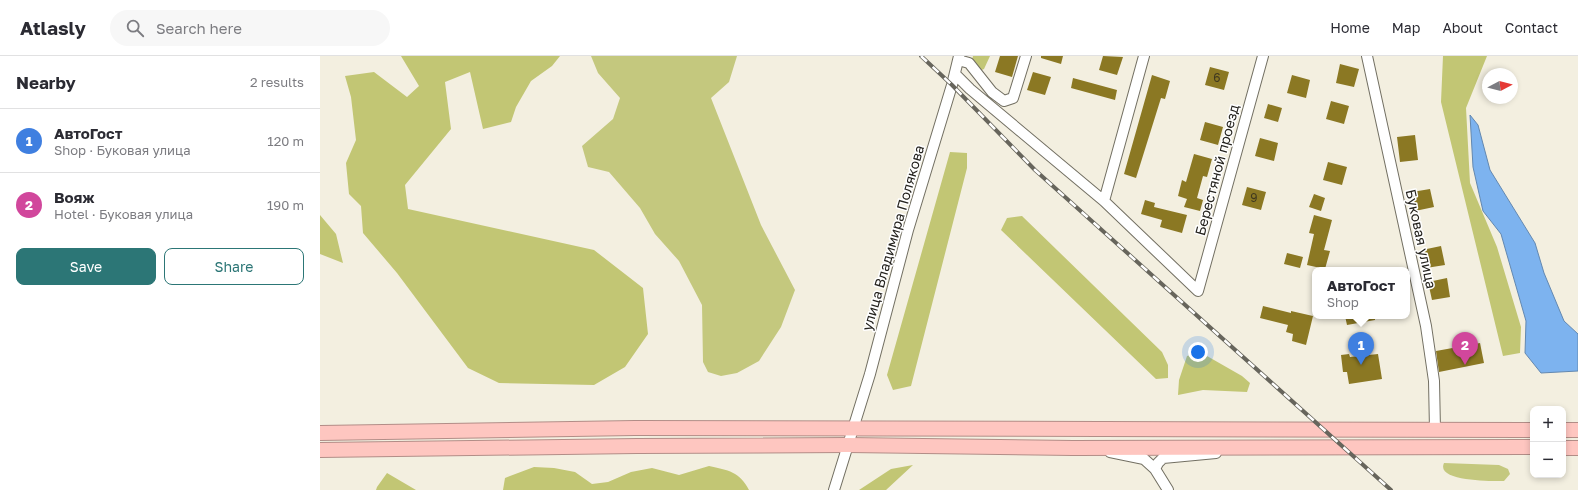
<!DOCTYPE html>
<meta charset="utf-8">
<style>
:root{--surface:#fff;--page:#f7f7f7;--text:#2b2b33;--muted:#7c7c81;--line:#e1e1e2;--accent:#2c7676}
body{margin:0;font-family:"Golos Text",sans-serif;background:var(--page);color:var(--text)}
.controls{position:absolute;right:12px;bottom:12px;display:grid;overflow:hidden;border-radius:8px;box-shadow:0 2px 6px #0003}
.controls button{width:36px;height:36px;display:grid;place-items:center;padding:0;border:0;border-bottom:1px solid var(--line);background:var(--surface);color:var(--text);font:20px sans-serif}
.compass{position:absolute;left:1162px;top:12px;width:36px;height:36px;border-radius:50%;background:var(--surface);box-shadow:0 2px 6px #0003;rotate:83deg}
.you{position:absolute;left:878px;top:296px;width:14px;height:14px;margin:-10px;border:3px solid #fff;border-radius:50%;background:#1a73e8;box-shadow:0 0 0 6px #1a73e833}
.badge{display:grid;place-items:center;width:26px;height:26px;border-radius:50%;background:var(--accent);color:#fff;font-size:13px;font-weight:700}
.pin{position:absolute;translate:-50% -33px;filter:drop-shadow(0 1px 2px #0008)}
.pin::after{content:'';position:absolute;top:21px;width:14px;height:12px;background:inherit;clip-path:polygon(0 0,100% 0,50% 100%)}
.popup{position:absolute;left:992px;top:211px;width:98px;height:52px;box-sizing:border-box;display:grid;place-content:center;border-radius:8px;background:var(--surface);filter:drop-shadow(0 1px 3px #0005);font-size:13px;white-space:nowrap;color:var(--muted)}
.popup b{font-size:15px;color:var(--text)}
.popup::after{content:'';position:absolute;left:50%;top:100%;margin-left:-8px;border:8px solid transparent;border-top-color:var(--surface)}
.list{margin:0;padding:0;list-style:none}
h2{display:flex;justify-content:space-between;align-items:center;height:52px;margin:0;padding:0 16px;font-size:17px}
h2 small{font-size:13px;font-weight:400;color:var(--muted)}
.list li{display:grid;grid-template-columns:26px 1fr auto;gap:12px;align-items:center;box-sizing:border-box;height:64px;padding:0 16px;border-top:1px solid var(--line)}
.list b{display:block;font-size:15px;white-space:nowrap}
.list p{margin:0;font-size:13px;white-space:nowrap;color:var(--muted)}
.list em{font-size:13px;font-style:normal;color:var(--muted)}
.actions{display:flex;gap:8px;padding:12px 16px}
.actions a{flex:1;padding:9px 0;border:1px solid var(--accent);border-radius:8px;text-align:center;font-size:14px;color:var(--accent)}
.actions .main{background:var(--accent);color:#fff}
.icon{flex:none;width:22px;height:22px;fill:none;stroke:currentColor;stroke-width:2;stroke-linecap:round;stroke-linejoin:round}
.map{position:relative;flex:none;width:1258px;height:434px;overflow:hidden}
header{display:flex;align-items:center;gap:24px;box-sizing:border-box;height:56px;padding:0 20px;background:var(--surface);border-bottom:1px solid var(--line)}
header strong{font-size:19px}
nav{display:flex;gap:22px;margin-inline-start:auto;font-size:14px}
.search{width:280px;height:36px;background:var(--page);display:flex;align-items:center;gap:10px;box-sizing:border-box;padding:0 14px;border-radius:22px;color:var(--muted);font-size:15px}
main{display:flex}
aside{flex:1;background:var(--surface)}
.map>svg:first-child{display:block}
.green{fill:#c4c87e}
.forest{fill:#c2c674}
.water{fill:#7db3ef;stroke:#6388b0}
.building{fill:#8b7823}
.lines{fill:none;stroke-linecap:round;stroke-linejoin:round}
.minor-casing{stroke:#726f62;stroke-width:12}
.highway-casing{stroke:#b28d87;stroke-width:16}
.minor{stroke:#fff;stroke-width:10}
.highway{stroke:#fec6c0;stroke-width:14}
.rail-casing{stroke:#67655c;stroke-width:4}
.rail{stroke:#fff;stroke-width:2.5;stroke-dasharray:8;stroke-linecap:butt}
.labels{text-anchor:middle;stroke-width:3;stroke-linejoin:round;paint-order:stroke}
.number-label{font-size:12px;fill:#3e381f}
.street-label{font-size:14px;fill:#25231e;stroke:#fff}
</style>
<header>
<strong>Atlasly</strong>
<div class="search"><svg class="icon" aria-label="search" viewBox="0 0 24 24"><circle cx="10" cy="10" r="6"/><path d="M15 15l6 6"/></svg>Search here</div>
<nav><a>Home</a><a>Map</a><a>About</a><a>Contact</a></nav>
</header>
<main>
<aside>
<h2>Nearby<small>2 results</small></h2>
<ul class="list">
<li><span class="badge" style="background:#3f7fe0">1</span><div><b>АвтоГост</b><p>Shop · Буковая улица</p></div><em>120 m</em></li>
<li><span class="badge" style="background:#d1479c">2</span><div><b>Вояж</b><p>Hotel · Буковая улица</p></div><em>190 m</em></li>
</ul>
<div class="actions"><a class="main">Save</a><a>Share</a></div>
</aside>
<div class="map">
<svg width="1258" height="434" viewBox="0 0 1258 434">
<rect width="100%" height="100%" fill="#f3efe0"/>
<!-- green -->
<path class="green" d="M271,0h146l-8,26 -18,16 50,127 34,65 -14,37 -22,34 -22,12 -16,3 -13,-4 -5,-10 -1,-57 -23,-44 -24,-27 -15,-26 -31,-36 -21,-5 -6,-21 31,-27 7,-21 -22,-25z
M1124,407l55,2 9,4 2,5 -6,7c-10,0 -69,1 -60,-18z"/>
<!-- forest -->
<path class="forest" d="M81,0h159l-8,10 -21,15 -15,26 -5,15 -28,7 -13,-57 -25,10 6,47 -46,56 3,24 186,41 49,38 5,46 -23,33 -31,18 -95,-2 -31,-15 -71,-95 -34,-40 -2,-27 -12,-12 -3,-31 10,-23 -5,-43 -6,-21 29,-4 33,25 12,-11z
M653,0h17l-6,13 -7,3 -6,-9z
M1123,0h44l-21,52 4,75 27,64 24,80 -1,26 -17,3 -62,-254z
M630,96l17,1v15l-56,218 -18,4 -6,-15z
M0,159l16,19 7,29 -23,-9z
M702,160l140,136 6,13v13l-12,1 -155,-149 6,-12z
M880,296l42,24 8,7 -3,9 -44,-2 -25,5 1,-15 8,-24z
M593,409l-27,25h-27l32,-21z
M389,410c19,4 31,6 40,24h-246l2,-12 29,-11 20,1 21,4 17,12 16,-2 23,-10 21,-4 27,7z
M67,417l29,17h-40l1,-3z"/>
<!-- water -->
<path class="water" d="M1150,59l8,10 12,45 45,73 9,30 20,48 14,13v37l-37,2 -16,-20 1,-32 -25,-87 -18,-23 -10,-44z"/>
<!-- building -->
<path class="building" d="M680,0h18l-6,21 -17,-5z
M721,0h22l-2,8 -20,-6z
M783,0l20,1 -6,18 -18,-5z
M1020,8l19,5 -5,18 -18,-4z
M890,11l19,5 -5,18 -19,-5z
M713,16l18,5 -6,18 -18,-5z
M832,19l18,6 -5,18 -4,-1 -25,80 -12,-4z
M972,19l18,5 -4,18 -19,-5z
M753,22l44,12 -2,10 -44,-12z
M1011,45l18,5 -5,18 -18,-5z
M948,48l14,4 -4,14 -14,-4z
M885,66l18,5 -5,18 -18,-5z
M1095,79l3,25 -18,2 -3,-25z
M940,82l18,5 -4,18 -19,-5z
M874,98l18,5 -5,18 -4,-1 -6,22 6,2 -3,11 -16,-4 3,-8 -9,-3 4,-16 4,2z
M1008,106l19,5 -5,18 -19,-5z
M927,131l19,5 -5,18 -19,-5z
M1110,133l4,18 -19,4 -3,-19z
M994,138l11,4 -4,13 -12,-4z
M825,144l10,3 -1,4 33,8 -5,18 -22,-6 2,-7 -21,-6z
M994,159l18,5 -8,30 6,1 -5,18 -18,-4 7,-31 -5,-1z
M1121,190l4,19 -19,3 -4,-18z
M967,197l16,4 -3,11 -16,-4z
M1127,222l3,19 -18,3 -4,-18z
M943,250l28,7v-2l22,5 -7,29 -14,-4 1,-7 -7,-2 2,-7 -28,-7z
M1025,260h30v4l-28,5z
M1160,287l4,20 -45,9 -3,-21z
M1029,298l1,3 28,-3 4,25 -33,5 -2,-12h-4l-2,-17z"/>
<g class="lines">
<!-- minor casing -->
<g class="minor-casing">
<path id="minor" d="M1047,0l59,270 8,55 1,49
M638,4l11,3 23,29 12,9 9,-3 13,-42
M635,18l15,15 134,112 94,90 65,-235
M784,145l40,-145
M790,396l34,7 11,10 13,21
M835,413l3,-6 5,-5 53,-5
M514,434l36,-116 38,-144 44,-145 7,-29"/>
</g>
<!-- highway casing -->
<g class="highway-casing">
<path id="highway" d="M1243,374h15
M0,377l315,-5 898,2
M1243,392h15
M0,394l317,-4 211,-1 225,3 460,-1"/>
</g>
<!-- minor -->
<use href="#minor" class="minor"/>
<!-- highway -->
<use href="#highway" class="highway"/>
<!-- rail casing -->
<g class="rail-casing">
<path id="rail" d="M601,0l31,29 83,85 356,320"/>
</g>
<!-- rail -->
<use href="#rail" class="rail"/>
</g>
<g class="labels">
<!-- number labels -->
<g class="number-label">
<text x="897" y="26">6</text>
<text x="934" y="146">9</text>
</g>
<!-- street labels -->
<g class="street-label">
<text transform="translate(897 114) rotate(-75)" y="5">Берестяной проезд</text>
<text transform="translate(573 182) rotate(-74)" y="5">улица Владимира Полякова</text>
<text transform="translate(1101 183) rotate(78)" y="5">Буковая улица</text>
</g>
</g>
</svg>
<div class="controls">
<button>+</button>
<button>−</button>
</div>
<svg class="compass" viewBox="-18 -18 36 36"><path d="M0-13l5 13h-10z" fill="#e53935"/><path d="M0 13l5-13h-10z" fill="#7c7c81"/></svg>
<div class="you"></div>
<div class="pin badge" style="left:1041px;top:309px;background:#3f7fe0">1</div>
<div class="popup"><b>АвтоГост</b>Shop</div>
<div class="pin badge" style="left:1145px;top:309px;background:#d1479c">2</div>
</div>
</main>
